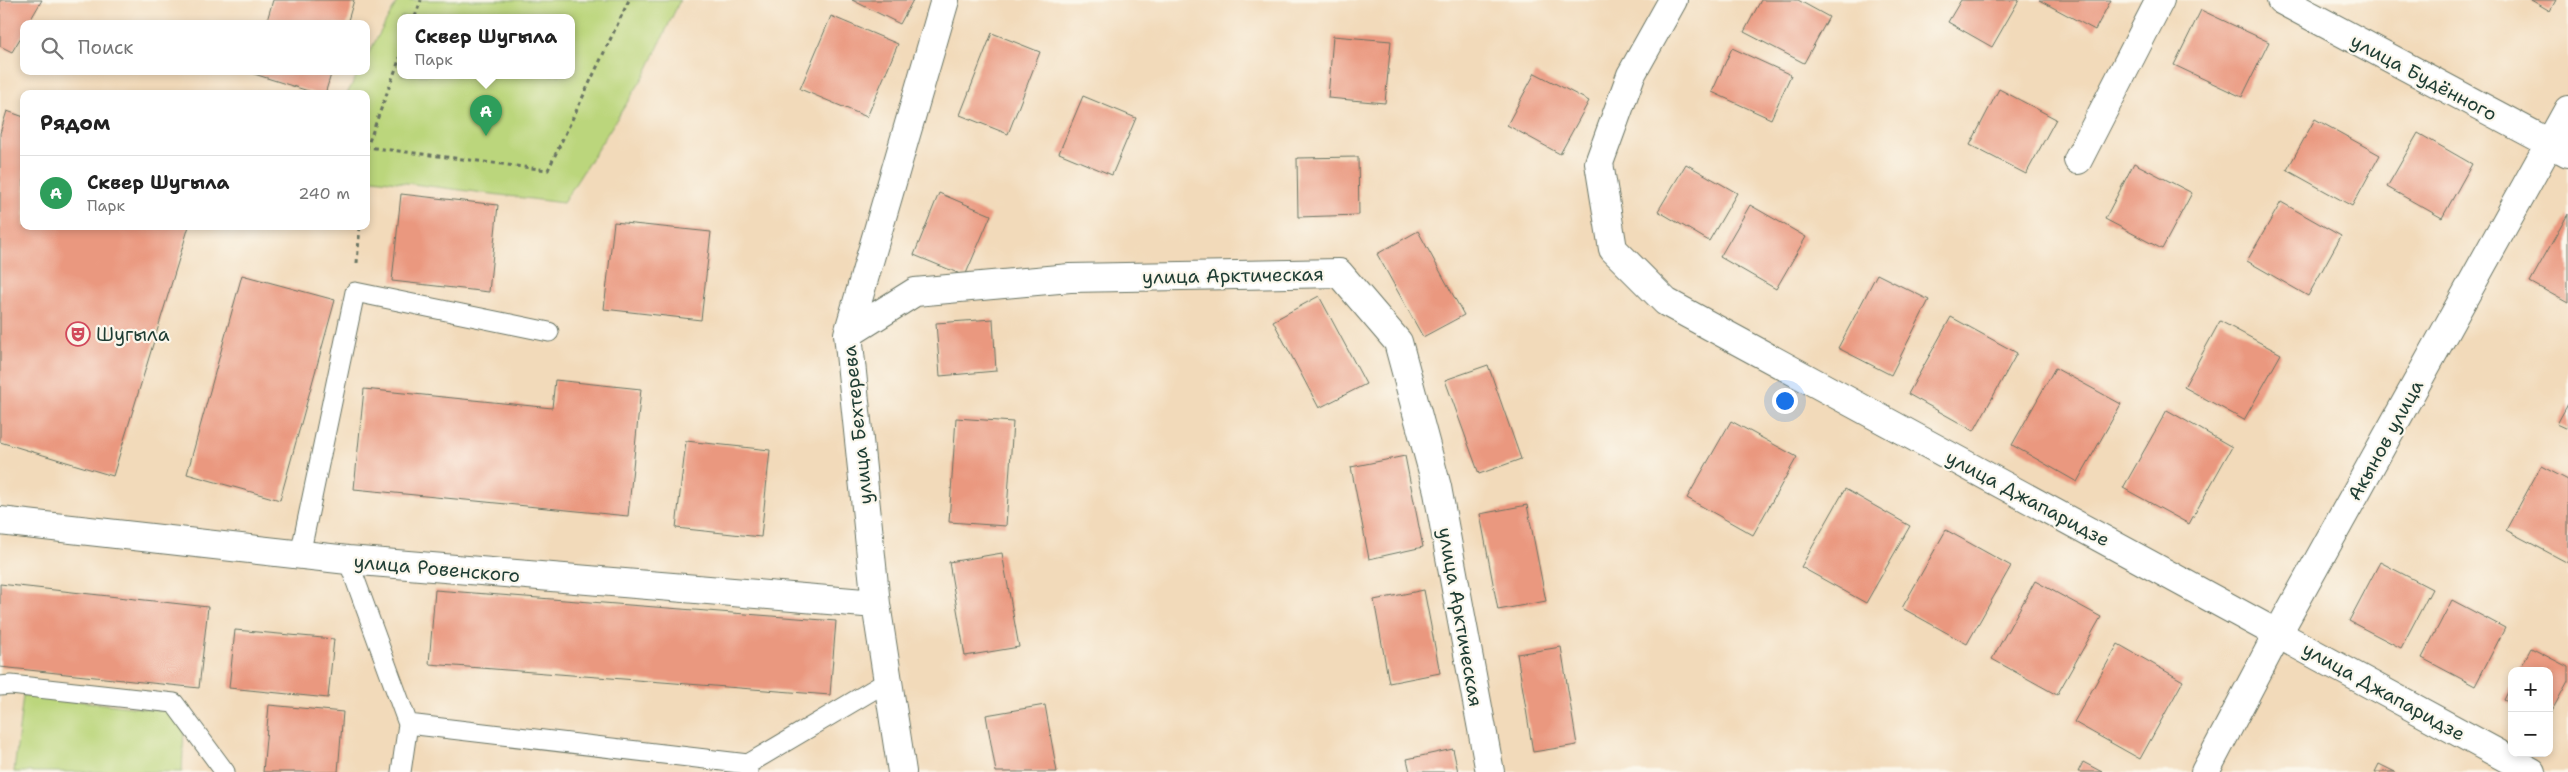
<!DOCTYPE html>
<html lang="ru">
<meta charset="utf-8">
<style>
:root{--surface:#fff;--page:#f2f2f2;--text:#222;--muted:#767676;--line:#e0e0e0;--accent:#7c3aed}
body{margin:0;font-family:"Shantell Sans",sans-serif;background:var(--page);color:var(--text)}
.controls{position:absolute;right:15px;bottom:15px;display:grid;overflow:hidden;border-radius:10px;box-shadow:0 2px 8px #0003}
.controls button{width:45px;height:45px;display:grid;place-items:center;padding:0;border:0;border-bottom:1px solid var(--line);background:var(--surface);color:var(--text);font:25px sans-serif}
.you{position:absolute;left:1784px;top:400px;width:18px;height:18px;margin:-12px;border:4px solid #fff;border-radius:50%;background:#1a73e8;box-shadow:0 0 0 8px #1a73e833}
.badge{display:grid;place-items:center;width:32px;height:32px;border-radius:50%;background:var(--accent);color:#fff;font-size:16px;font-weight:700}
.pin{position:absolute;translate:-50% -41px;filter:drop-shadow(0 1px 2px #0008)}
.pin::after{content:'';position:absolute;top:26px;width:18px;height:15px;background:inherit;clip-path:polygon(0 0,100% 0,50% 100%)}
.popup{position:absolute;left:397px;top:14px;width:178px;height:65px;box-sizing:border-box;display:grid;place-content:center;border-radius:10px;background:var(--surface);filter:drop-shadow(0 1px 4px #0005);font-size:16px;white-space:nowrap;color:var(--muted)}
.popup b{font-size:19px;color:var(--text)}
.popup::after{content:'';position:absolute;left:50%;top:100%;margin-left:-10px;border:10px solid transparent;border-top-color:var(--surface)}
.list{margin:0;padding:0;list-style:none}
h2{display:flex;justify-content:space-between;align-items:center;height:65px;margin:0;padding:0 20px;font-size:21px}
h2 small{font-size:16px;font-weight:400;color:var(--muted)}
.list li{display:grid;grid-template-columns:32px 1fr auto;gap:15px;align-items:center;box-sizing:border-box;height:75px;padding:0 20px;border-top:1px solid var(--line)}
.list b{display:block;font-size:19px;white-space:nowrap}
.list p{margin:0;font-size:16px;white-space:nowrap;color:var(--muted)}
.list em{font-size:16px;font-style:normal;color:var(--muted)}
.icon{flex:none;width:28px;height:28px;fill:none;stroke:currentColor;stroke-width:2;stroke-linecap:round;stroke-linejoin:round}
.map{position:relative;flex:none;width:2568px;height:772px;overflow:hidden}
.search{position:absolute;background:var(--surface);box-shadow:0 2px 8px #0003;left:20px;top:20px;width:350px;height:55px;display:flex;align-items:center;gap:12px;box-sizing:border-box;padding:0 18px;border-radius:10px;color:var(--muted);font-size:19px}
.panel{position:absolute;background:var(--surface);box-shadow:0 2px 8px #0003;left:20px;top:90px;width:350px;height:140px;border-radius:10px}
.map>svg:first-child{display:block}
.green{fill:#bbd67c;stroke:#6d8a58;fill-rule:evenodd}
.building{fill:#ea987f}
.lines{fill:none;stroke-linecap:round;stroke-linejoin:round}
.service-casing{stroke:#697463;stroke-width:21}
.minor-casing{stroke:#697463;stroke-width:30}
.path{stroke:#697463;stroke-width:3;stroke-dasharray:4 4;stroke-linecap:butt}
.service{stroke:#fff;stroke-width:19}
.minor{stroke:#fff;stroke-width:28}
.labels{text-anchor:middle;stroke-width:4.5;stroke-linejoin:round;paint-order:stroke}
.street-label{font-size:19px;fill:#1f3d34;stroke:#fbf7ec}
.poi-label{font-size:19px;fill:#1f3d34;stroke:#fbf7ec;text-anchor:start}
</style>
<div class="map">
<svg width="2568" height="772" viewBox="0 0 2568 772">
<rect width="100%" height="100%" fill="#fbf7ec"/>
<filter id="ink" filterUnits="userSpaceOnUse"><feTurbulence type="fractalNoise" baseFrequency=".02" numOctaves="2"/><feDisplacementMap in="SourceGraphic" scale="10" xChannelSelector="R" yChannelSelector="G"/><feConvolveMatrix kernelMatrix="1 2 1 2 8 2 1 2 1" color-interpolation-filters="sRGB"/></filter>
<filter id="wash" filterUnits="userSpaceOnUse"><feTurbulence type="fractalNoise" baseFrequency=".0096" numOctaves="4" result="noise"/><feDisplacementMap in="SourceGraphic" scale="20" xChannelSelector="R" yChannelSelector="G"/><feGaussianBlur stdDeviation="1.12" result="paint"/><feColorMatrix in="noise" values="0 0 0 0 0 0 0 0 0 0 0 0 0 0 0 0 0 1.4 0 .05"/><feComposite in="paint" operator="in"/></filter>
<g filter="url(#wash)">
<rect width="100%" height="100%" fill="#f2daba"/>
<!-- green -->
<path class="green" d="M398,0h282l-34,73 -83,130 -197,-25v-84h-19l12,-23h7v-13zM401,17h170v58h-170z
M23,695l146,16 15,17 -2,44h-168z"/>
<g id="blocks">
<!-- building -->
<path class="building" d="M0,0h42l-14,24h-4v8l-12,20 -12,-6z
M273,0h81l-7,24h-81z
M852,0h61l-13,24z
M1761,0h37l31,17 -25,46 -60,-31z
M1961,0h58l-27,47 -44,-25z
M2039,0h72l-16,30z
M2531,0h25l-6,11z
M2201,10l68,32 -27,55 -68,-32z
M831,16l67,28 -31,73 -67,-28z
M992,33l48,19 -32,82 -48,-19z
M1333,36l58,5 -6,62 -57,-5z
M1732,48l59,27 -20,44 -59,-27z
M251,71h81l-7,23h-7l-67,-21z
M1535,73l54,28 -29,53 -53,-29z
M1999,89l57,30 -30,55 -56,-29z
M1083,96l53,22 -24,57 -53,-22z
M7,111l17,6v109h165l-76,250 -113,-34v-309z
M2315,119l65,36 -28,51 -65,-36z
M2418,133l54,31 -30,54 -55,-31z
M1358,157l1,58 -61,2 -1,-59z
M2134,163l58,30 -30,56 -57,-30z
M1686,164l51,29 -28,48 -51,-30z
M939,193l52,22 -26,61 -51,-21z
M401,194l97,11 -9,87 -97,-11z
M2281,202l60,34 -33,60 -61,-35z
M1750,205l56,32 -30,52 -56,-32z
M2568,214v89l-38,-21z
M614,222l97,10 -10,88 -97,-11z
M1418,231l46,84 -41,22 -46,-83z
M1877,274l52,26 -38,75 -53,-27z
M242,275l93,25 -55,200 -93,-26z
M1319,296l47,88 -47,24 -46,-87z
M1951,317l66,36 -43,78 -66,-37z
M993,319l3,52 -56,5 -4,-53z
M2220,321l61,33 -37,66 -60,-33z
M1488,365l33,94 -42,15 -34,-94z
M2055,368l66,36 -44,78 -65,-37z
M555,380l86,9 -13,127 -274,-27 10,-100 188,19z
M2568,404v25l-11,-5z
M2167,410l65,37 -43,77 -66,-36z
M956,418l57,4 -7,104 -57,-4z
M1731,421l66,36 -44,78 -66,-37z
M686,441l84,9 -9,87 -85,-9z
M1405,456l18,91 -54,12 -18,-92z
M2541,466l27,14v83l-62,-33z
M1845,489l65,37 -44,77 -65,-36z
M1527,505l19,96 -48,9 -18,-96z
M1946,530l65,36 -44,78 -65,-36z
M1002,553l17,94 -54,9 -16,-94z
M2380,562l52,27 -31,59 -52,-27z
M2035,581l66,36 -44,78 -65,-36z
M0,584l208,23 -9,81 -199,-21z
M435,590l401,31 -6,74 -401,-31z
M1424,590l16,83 -51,10 -15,-83z
M2452,600l53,28 -30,58 -53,-28z
M235,630l99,9 -6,59 -99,-10z
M2118,644l65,37 -43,78 -66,-37z
M1561,647l16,98 -44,7 -16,-98z
M2531,648l37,19v14l-19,35v-45h-30z
M2512,684v20l-8,-4z
M269,705l74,7 -5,60h-75z
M1045,705l12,67h-61l-10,-57z
M1453,749l5,23h-48l-3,-13z
M2083,762l19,10h-24z
M2379,764l16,8h-20z"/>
</g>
</g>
<g filter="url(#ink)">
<use href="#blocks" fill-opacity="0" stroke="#697463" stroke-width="1"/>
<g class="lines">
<!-- service casing -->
<g class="service-casing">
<path id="service" d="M300,555l55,-263 194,40
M348,560l60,164 340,40
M0,686l11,-1 163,18 51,69
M401,772l7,-48
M748,772v-8l140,-83"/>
</g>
<!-- minor casing -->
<g class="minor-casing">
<path id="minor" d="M1673,0l-42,75 -32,88 14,86 53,53 866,470
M2281,0l287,153
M2078,160l82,-160
M848,334l67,-42 155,-14 269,-5 59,69 39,145 53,285
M0,521l348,39 528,44
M902,772l-26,-168 -28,-270 97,-334
M2205,772l73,-139 290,-523"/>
</g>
<!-- path -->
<path class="path" d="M415,17l6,-17
M401,55l-34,92 181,23 81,-170
M366,155l1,-8
M357,263l3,-37"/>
<!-- service -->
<use href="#service" class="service"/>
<!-- minor -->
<use href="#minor" class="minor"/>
</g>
</g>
<!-- icons -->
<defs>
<g id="theatre-ring" transform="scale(1.25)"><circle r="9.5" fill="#fbf7ec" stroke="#d1495b" stroke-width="1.5"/><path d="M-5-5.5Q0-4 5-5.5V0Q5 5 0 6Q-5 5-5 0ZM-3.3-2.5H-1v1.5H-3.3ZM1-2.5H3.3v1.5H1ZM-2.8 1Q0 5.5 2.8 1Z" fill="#d1495b"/></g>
</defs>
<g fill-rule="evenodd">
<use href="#theatre-ring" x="78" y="334"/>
</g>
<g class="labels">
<!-- street labels -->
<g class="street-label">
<text transform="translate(2424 77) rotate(28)" y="7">улица Будённого</text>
<text transform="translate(1233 275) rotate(-1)" y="7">улица Арктическая</text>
<text transform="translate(857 425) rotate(-96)" y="7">улица Бехтерева</text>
<text transform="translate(2385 440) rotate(-61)" y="7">Акынов улица</text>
<text transform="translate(2028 498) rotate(28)" y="7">улица Джапаридзе</text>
<text transform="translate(437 568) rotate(5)" y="7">улица Ровенского</text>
<text transform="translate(1461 617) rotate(80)" y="7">улица Арктическая</text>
<text transform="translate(2384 691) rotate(29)" y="7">улица Джапаридзе</text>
</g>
<!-- poi labels -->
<g class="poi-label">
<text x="96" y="341">Шугыла</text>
</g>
</g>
</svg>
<div class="controls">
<button>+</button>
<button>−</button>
</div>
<div class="you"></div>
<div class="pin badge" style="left:486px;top:136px;background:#2e9e5b">A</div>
<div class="popup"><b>Сквер Шугыла</b>Парк</div>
<div class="search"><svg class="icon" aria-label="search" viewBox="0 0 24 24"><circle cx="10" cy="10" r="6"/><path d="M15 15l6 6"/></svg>Поиск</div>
<section class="panel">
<h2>Рядом<small></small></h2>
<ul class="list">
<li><span class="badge" style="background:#2e9e5b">A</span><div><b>Сквер Шугыла</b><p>Парк</p></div><em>240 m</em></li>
</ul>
</section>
</div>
